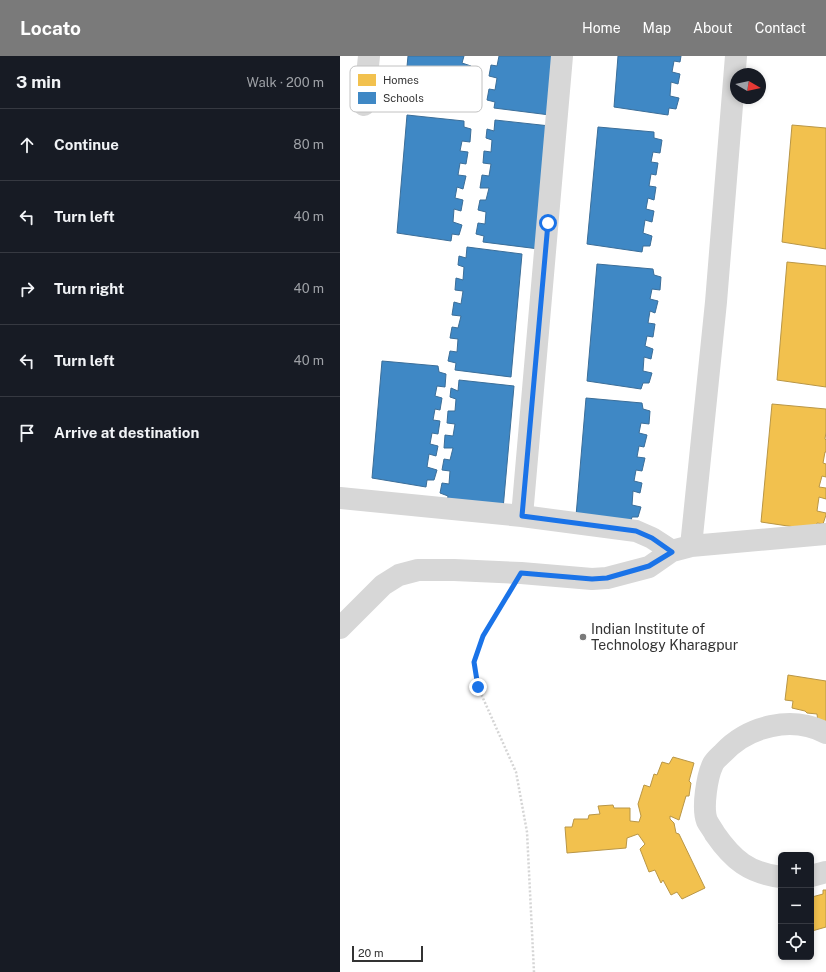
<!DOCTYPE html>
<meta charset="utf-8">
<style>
:root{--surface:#171b24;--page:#20242c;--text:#f1f3f6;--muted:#9ea1a6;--line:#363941;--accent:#7a7a7a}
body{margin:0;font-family:"Public Sans",sans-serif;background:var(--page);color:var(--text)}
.controls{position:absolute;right:12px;bottom:12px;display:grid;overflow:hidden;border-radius:6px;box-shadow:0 2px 6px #0003}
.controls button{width:36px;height:36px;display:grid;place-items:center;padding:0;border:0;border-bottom:1px solid var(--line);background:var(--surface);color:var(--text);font:20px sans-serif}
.compass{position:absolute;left:390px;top:12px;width:36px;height:36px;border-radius:50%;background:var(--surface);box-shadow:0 2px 6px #0003;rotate:99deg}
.scale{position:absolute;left:12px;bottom:10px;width:71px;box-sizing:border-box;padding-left:4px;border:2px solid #333;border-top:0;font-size:11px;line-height:14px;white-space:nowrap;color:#333;-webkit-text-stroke:3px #fff;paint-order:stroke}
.stop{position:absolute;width:12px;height:12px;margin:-9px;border:3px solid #1a73e8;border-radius:50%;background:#fff}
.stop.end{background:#1a73e8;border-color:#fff;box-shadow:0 1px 4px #0008}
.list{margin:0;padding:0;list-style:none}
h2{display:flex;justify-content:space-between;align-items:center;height:52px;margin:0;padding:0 16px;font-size:17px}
h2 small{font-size:13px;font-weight:400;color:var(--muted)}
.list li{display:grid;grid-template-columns:26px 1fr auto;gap:12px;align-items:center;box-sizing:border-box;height:72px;padding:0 16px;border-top:1px solid var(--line)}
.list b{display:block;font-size:15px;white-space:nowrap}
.list em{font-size:13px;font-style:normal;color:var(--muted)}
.icon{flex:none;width:22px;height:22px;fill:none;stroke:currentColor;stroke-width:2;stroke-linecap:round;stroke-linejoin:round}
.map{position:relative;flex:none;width:486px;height:916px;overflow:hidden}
header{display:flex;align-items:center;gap:24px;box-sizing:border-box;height:56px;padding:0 20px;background:var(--accent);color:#fff}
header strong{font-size:19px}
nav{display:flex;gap:22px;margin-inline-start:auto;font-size:14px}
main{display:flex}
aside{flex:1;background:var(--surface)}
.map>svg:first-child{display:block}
.homes{fill:#f2c14e;stroke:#b99646}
.schools{fill:#3f88c5;stroke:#3b6e99}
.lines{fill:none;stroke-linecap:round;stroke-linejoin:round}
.path{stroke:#d5d5d5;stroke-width:2.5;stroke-dasharray:2 2;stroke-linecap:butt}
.minor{stroke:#d7d7d7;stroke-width:22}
.route{stroke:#1a73e8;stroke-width:5}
.poi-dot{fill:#7a7a7a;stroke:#fff;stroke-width:1.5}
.labels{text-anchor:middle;stroke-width:4;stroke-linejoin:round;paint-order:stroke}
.poi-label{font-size:14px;fill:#333;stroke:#fff;text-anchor:start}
.key{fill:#fff;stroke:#c2c2c2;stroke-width:1}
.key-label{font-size:11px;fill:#333}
</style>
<header>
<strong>Locato</strong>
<nav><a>Home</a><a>Map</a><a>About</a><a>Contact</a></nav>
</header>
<main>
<aside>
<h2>3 min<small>Walk · 200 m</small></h2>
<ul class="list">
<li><svg class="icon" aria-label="ahead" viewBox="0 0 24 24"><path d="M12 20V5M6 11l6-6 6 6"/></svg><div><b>Continue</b></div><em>80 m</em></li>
<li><svg class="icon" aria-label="left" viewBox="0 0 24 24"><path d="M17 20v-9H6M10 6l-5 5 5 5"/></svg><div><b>Turn left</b></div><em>40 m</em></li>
<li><svg class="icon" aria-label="right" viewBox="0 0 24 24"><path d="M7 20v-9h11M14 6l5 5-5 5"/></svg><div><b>Turn right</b></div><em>40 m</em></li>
<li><svg class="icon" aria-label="left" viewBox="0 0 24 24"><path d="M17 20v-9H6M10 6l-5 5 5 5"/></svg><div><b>Turn left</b></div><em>40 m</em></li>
<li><svg class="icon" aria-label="arrive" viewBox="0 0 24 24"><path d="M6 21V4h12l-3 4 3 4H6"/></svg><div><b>Arrive at destination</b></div></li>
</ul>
</aside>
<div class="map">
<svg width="486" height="916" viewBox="0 0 486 916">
<rect width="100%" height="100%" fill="#fff"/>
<!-- homes -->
<path class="homes" d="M452,69l34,3v121l-44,-7z
M447,206l39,4v121l-49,-7z
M432,348l54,5v23l-1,7 1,1v12h-1l-2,11 3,1v13l-4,-1 -3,11 7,1v11l-7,-2 -2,14 9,2v2l-3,9 -6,-1 -2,7 -54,-8z
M448,619l38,6v42l-8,-1 -1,-8 -10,-1 -2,-2 -13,-3 1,-7 -8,-1z
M333,701l21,6 -5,18 2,2 -2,13h-3l-7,24 -9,-4v3l4,4 2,10 3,1 26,54 -23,11 -5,-7 -6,3 -8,-15 -2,3 -6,-13 -6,2 -9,-23 5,-5 -7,-10 -11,4 -1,10 -59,5 -2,-26h7l2,-8h14l1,-4 11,-1 -2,-8 15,-1 1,3h16v13l9,1 2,-6 -3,-12 6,-19 6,2 4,-13 3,1 5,-13 7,2z
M483,834h3v37l-14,4 -1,-26h2l-1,-8 11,-3z"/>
<!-- schools -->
<path class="schools" d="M68,0h56l-2,7 9,3 -2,10 -8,-2 -1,13 9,3 -2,10h-7l-2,7 -54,-9z
M159,0h56l-5,59 -56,-7 1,-6 -8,-2 2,-11 6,1 2,-12 -8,-2 2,-11 6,1z
M278,0h63l-1,6 -6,-1 -2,11 8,2 -2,10 -7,-2 -1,14 9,2 -3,11 -7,-1 -1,7 -54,-8z
M67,59l57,6v6l7,2 -1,13 -8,-1 -2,10 8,1 -2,12 -6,-1 -2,12 8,1 -3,13 -6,-2 -2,11 8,2 -2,11 -7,-2 -1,13 9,3 -3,10 -7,-1 -1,7 -54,-8z
M155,64l55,6 -11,123 -56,-7 1,-6 -8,-2 2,-11 7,1 1,-12 -8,-2 2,-10h6l3,-12h-9l2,-13 7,1 2,-12 -8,-1 1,-12 7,1 1,-12 -6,-2 1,-9 7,2z
M258,71l56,5v6l8,2 -2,13 -7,-1 -2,10 7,1 -2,12 -5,-1 -2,12 7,1 -2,13 -6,-2 -2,11 8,2 -2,11 -7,-2 -2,13 9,3 -2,10h-7l-1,6 -55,-8z
M127,191l55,7 -11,123 -56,-7 1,-7 -8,-2 2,-10 7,1 1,-13 -8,-1 2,-11 6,1 3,-12 -9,-1 2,-13 7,2 2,-13 -8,-1 1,-12 7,2 1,-13 -6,-2 1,-9 7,2z
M257,208l56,5 1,6 7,2 -1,13 -8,-1 -2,10 8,2 -3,12 -5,-2 -2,12 7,1 -2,13 -6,-1 -2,10 8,3 -2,10 -7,-2 -1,14 9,2 -3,10h-6l-2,6 -54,-8z
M42,305l56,5 1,6 7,2 -1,13 -8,-1 -2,10 7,2 -2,12 -5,-1 -2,11 7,1 -2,13 -6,-1 -2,11 8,2 -2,10 -7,-2 -2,13 10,3 -3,10h-7l-1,7 -54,-9z
M119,324l55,6 -11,123 -56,-7 1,-6 -8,-3 2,-10 7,1 1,-13 -8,-1 2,-11 6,1 3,-12h-9l1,-13 8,1 2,-12 -8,-1 1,-12h7l1,-12 -6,-2 1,-9 7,3z
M246,342l56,5 1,6 7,2 -1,13 -8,-1 -2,10 8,2 -3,12 -5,-1 -2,11 8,1 -3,13 -6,-1 -2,11 8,2 -2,10 -7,-2 -1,14 9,2 -3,10h-6l-2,7 -54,-8z"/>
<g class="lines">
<!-- path -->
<path class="path" d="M167,540l-24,40 -9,26 4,25 38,85 11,60 7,140"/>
<!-- minor -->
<path class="minor" d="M24,49l5,-49
M0,442l182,18 114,15 16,7 20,13
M182,460l40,-460
M351,490l25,-244 20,-246
M0,572l43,-43 16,-10 19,-5h36l67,3 71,6 15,-1 42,-11 23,-16 19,-5 135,-12
M471,820l15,-4
M441,821c-32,-4 -48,-17 -66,-43 -2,-4 -6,-9 -8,-13 -5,-13 0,-45 6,-57 2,-4 7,-8 10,-11 25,-27 69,-38 103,-20"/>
</g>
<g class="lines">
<!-- route -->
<path class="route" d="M138,631l-4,-25 9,-26 38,-63 71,6 15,-1 42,-12 23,-14 -20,-14 -16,-7 -114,-15 26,-293"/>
</g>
<!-- markers -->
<circle class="poi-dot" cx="243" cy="581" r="4"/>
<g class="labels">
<!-- poi labels -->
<g class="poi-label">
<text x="251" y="578">Indian Institute of<tspan x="251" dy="16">Technology Kharagpur</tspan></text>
</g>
</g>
<!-- legend -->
<rect x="10" y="10" width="132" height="46" rx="6" class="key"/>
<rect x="18" y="18" width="18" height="12" fill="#f2c14e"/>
<rect x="18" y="36" width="18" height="12" fill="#3f88c5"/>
<g class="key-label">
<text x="43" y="28">Homes</text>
<text x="43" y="46">Schools</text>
</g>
</svg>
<div class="controls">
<button>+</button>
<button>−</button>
<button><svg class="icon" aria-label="locate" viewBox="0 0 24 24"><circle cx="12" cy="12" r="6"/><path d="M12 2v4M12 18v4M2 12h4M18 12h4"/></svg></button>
</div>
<svg class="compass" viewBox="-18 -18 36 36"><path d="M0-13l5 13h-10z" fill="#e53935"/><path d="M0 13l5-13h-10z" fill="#9ea1a6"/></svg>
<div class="scale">20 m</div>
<div class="stop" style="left:208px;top:167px"></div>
<div class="stop end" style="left:138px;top:631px"></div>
</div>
</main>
